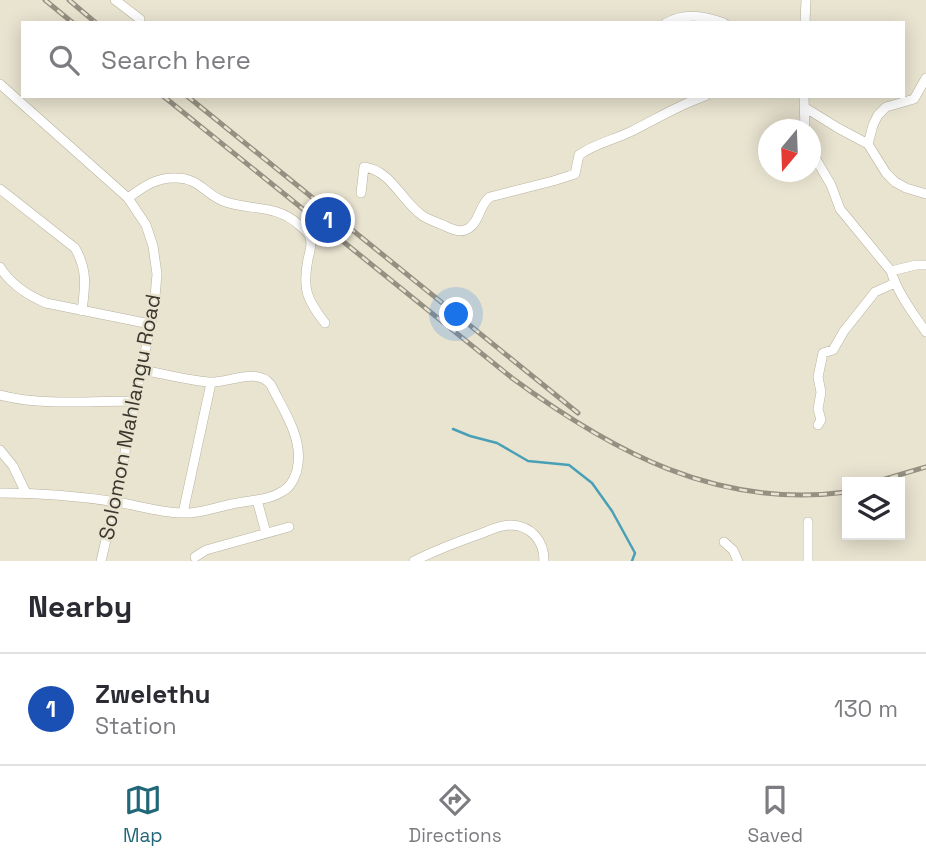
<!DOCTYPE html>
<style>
:root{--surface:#fff;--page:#f2f2f3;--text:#2b2b33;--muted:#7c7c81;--line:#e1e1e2;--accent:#226778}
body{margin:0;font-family:"Space Grotesk",sans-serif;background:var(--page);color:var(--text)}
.controls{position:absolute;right:21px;bottom:21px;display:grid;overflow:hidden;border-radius:0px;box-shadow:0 4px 18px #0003}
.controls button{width:63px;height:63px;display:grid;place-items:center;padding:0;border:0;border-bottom:2px solid var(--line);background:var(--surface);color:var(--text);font:35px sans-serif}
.compass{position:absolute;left:758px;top:119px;width:63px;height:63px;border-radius:50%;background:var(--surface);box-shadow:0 4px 18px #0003;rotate:199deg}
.you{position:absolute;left:457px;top:315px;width:24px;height:24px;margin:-18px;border:5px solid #fff;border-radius:50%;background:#1a73e8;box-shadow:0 0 0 10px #1a73e833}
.badge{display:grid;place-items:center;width:46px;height:46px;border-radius:50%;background:var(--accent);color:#fff;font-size:23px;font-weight:700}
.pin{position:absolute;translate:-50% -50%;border:4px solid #fff;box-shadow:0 2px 7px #0006}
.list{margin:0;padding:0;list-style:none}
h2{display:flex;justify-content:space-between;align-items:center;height:91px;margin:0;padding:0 28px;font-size:30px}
h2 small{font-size:23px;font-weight:400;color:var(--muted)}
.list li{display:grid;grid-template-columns:46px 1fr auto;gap:21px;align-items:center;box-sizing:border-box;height:112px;padding:0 28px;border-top:2px solid var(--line)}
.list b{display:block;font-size:26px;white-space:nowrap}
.list p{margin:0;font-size:23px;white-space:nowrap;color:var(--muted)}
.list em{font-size:23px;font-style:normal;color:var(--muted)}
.icon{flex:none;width:38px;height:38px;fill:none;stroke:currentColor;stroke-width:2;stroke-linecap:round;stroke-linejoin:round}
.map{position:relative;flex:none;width:926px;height:561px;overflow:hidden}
.search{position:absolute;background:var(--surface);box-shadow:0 4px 18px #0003;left:21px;right:21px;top:21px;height:77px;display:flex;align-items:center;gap:18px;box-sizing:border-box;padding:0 24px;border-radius:0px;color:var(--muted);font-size:26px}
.sheet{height:203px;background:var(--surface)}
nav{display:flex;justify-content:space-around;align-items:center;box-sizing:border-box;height:98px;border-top:2px solid var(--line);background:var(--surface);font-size:19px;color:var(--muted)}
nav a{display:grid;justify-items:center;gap:4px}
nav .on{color:var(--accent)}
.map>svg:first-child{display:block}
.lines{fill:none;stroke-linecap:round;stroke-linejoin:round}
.stream{stroke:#49a0b6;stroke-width:2.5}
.minor-casing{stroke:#b7b19e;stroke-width:10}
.minor{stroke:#fff;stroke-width:9}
.rail-casing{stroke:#949082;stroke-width:5}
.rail{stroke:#e9e4d0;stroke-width:2.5;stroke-dasharray:8;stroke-linecap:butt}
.labels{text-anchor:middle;stroke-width:5;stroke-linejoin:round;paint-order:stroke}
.street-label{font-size:21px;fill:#39372f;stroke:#e9e4d0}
</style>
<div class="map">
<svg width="926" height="561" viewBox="0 0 926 561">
<rect width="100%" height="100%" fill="#e9e4d0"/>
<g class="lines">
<!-- stream -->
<path class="stream" d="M453,429l17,7 27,7 31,18 41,4 23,18 20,28 23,42 -3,8"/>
<!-- minor casing -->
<g class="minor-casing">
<path id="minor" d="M115,0l25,19
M666,23c19,-11 38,-7 58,0
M805,23l1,-23
M0,84l128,114 18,27 7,21 4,28 -3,34 -39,194 -14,59
M804,96l1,34
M804,107l34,21 30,16 18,29 9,9 11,6 20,6
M868,144l5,-19 5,-10 8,-8 28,-8 12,-21
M810,149l21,36 9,24 51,62c7,23 22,42 35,61
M0,189l75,59c13,23 10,38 7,63
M361,193l3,-26c27,3 38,35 59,49 6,4 13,6 20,9 9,4 17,9 26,3 11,-7 10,-23 21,-31l63,-16 22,-7 4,-19c15,-11 34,-15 51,-23 25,-12 48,-27 75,-36
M128,198c15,-11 28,-21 48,-20 23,0 29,16 47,23 27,10 54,3 76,24 4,3 9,7 11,12 2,6 0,15 -2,22 -6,30 -1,41 17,64
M310,238l25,2
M0,267c11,18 27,28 46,36l104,21
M891,271l25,-6h10
M0,395c43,11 91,6 135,6
M818,425l3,-5 -3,-11 3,-17 -3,-15 5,-24 10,-3 11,-19 31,-39 20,-9
M0,450l13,16 13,27
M0,493c39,0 78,3 117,9 23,4 49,12 73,11 14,-1 28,-6 42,-9 17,-4 36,-3 51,-13 9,-5 14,-17 15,-27 4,-28 -16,-56 -27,-79 -14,-19 -44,-1 -63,-3 -22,-2 -44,-8 -66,-12
M257,500l9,33
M183,513l28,-130
M724,542l9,8 5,11
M195,557l11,-7 83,-23
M414,561c22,-11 43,-19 66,-27 10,-4 20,-9 31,-9 21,1 33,16 33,36
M808,561v-39"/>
</g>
<!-- minor -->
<use href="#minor" class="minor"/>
<!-- rail casing -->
<g class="rail-casing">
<path id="rail" d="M45,0l28,23
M69,0l27,23
M163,96l349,282c101,74 205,131 335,114
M187,96l391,317
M875,482l51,-15"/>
</g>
<!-- rail -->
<use href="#rail" class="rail"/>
</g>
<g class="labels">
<!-- street labels -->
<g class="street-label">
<text transform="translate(130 417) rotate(-79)" y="7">Solomon Mahlangu Road</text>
</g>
</g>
</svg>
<div class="controls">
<button><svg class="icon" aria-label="layers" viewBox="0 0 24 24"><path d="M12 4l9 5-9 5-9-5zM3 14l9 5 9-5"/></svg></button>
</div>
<svg class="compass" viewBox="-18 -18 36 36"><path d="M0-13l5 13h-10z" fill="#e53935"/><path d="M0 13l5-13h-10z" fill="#7c7c81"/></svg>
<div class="you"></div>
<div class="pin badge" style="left:328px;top:220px;background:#1a4fb4">1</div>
<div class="search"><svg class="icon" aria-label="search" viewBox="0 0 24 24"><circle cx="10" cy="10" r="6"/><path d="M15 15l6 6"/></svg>Search here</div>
</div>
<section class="sheet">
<h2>Nearby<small></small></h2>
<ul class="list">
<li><span class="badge" style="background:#1a4fb4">1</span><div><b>Zwelethu</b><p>Station</p></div><em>130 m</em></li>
</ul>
</section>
<nav>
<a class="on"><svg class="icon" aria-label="map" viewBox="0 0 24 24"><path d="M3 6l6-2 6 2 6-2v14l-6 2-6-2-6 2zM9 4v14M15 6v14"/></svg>Map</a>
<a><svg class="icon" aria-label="directions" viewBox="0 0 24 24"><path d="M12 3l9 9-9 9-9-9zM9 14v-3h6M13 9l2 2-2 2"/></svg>Directions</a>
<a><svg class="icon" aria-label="saved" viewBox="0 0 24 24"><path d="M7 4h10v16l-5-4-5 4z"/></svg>Saved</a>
</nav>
